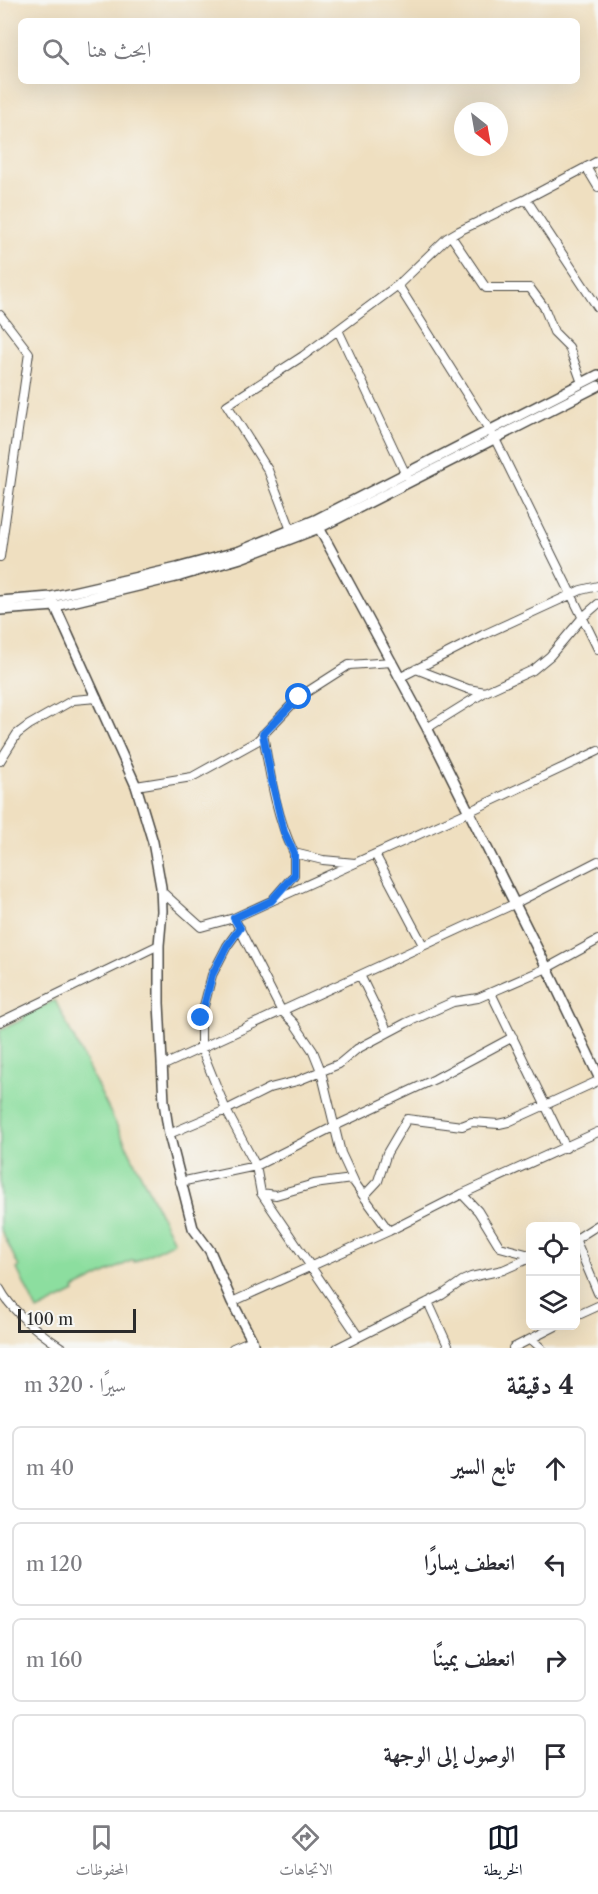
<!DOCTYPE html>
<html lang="ar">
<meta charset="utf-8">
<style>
:root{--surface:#fff;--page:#f2f2f3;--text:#2b2b33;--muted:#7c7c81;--line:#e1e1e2;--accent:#111827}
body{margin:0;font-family:"Libre Caslon Text",Amiri,serif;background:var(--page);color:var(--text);direction:rtl}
.controls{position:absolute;right:18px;bottom:18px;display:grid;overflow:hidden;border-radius:9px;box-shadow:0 6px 24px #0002}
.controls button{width:54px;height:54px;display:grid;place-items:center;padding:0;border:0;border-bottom:2px solid var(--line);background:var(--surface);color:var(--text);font:30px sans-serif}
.compass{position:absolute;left:454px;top:102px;width:54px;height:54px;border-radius:50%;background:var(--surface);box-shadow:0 6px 24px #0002;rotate:149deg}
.scale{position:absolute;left:18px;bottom:15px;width:118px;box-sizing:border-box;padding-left:6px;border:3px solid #2b2b2b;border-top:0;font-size:16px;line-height:21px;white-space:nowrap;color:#2b2b2b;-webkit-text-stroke:4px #f6f6f2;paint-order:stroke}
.stop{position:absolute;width:18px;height:18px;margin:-14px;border:4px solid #1a73e8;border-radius:50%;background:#fff}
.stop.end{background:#1a73e8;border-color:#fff;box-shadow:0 2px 6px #0008}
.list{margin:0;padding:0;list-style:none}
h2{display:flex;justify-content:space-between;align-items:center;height:78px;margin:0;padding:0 24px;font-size:26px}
h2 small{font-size:20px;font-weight:400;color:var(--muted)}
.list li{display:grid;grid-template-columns:39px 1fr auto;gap:18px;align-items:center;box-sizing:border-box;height:84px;margin:0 12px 12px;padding:0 12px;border:2px solid var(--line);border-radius:9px}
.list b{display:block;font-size:22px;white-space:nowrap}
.list em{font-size:20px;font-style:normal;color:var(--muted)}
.icon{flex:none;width:33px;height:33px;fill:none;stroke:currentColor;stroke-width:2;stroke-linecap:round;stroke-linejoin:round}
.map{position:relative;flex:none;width:598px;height:1348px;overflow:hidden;direction:ltr}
.search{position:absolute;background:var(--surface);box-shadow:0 6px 24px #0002;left:18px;right:18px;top:18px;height:66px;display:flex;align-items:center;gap:15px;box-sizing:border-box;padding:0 21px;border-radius:9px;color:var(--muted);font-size:22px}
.sheet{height:462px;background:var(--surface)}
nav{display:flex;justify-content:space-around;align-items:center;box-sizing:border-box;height:84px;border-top:2px solid var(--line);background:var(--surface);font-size:16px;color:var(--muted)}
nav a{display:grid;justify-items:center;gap:3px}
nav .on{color:var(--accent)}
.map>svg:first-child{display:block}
.green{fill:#8cde9f;stroke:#5c8465;stroke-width:1.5}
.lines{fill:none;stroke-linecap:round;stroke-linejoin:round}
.minor-casing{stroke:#484641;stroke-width:10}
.tertiary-casing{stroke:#484641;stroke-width:12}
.minor{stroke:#fff;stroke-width:8}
.tertiary{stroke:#fff;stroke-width:9}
.route{stroke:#1a73e8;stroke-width:8}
</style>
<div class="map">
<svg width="598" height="1348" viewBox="0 0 598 1348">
<rect width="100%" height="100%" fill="#f6f6f2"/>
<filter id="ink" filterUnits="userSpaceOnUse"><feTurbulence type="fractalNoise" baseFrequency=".0167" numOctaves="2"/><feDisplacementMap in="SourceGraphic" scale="12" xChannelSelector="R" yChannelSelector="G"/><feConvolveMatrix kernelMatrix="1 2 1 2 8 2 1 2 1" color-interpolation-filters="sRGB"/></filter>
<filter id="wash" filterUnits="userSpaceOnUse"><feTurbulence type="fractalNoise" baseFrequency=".008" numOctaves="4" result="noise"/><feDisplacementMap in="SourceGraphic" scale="24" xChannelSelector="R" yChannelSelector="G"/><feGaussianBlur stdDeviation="1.35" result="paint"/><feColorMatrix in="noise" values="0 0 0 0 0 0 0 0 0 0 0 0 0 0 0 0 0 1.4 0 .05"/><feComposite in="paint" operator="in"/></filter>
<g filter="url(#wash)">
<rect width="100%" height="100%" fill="#efdfc0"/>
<!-- green -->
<path class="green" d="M55,1000l119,242 -40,20 -1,-2 -59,29 1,3 -38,19 -20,-42 2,-2 -19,-39v-198l24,-11 -1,-3z"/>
</g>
<g filter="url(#ink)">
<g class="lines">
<!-- minor casing -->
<g class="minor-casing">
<path id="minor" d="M586,167l12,20
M526,199l72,109
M451,236l35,52h44l14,19 10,25 15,15 13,36
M398,285l97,154 103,210
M0,315l29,38 -29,204
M338,330l68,145
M291,530l-23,-60 -41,-65 76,-49 95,-71 49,-47 12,-7 67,-32 72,-38
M416,669l52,20 17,3
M399,678l84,-43 98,-45 17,-4
M427,728l58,-36 48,-22 17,-14 33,-39 15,-13
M263,734c7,41 13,82 31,119l29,7 32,3
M0,761l17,-27 12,-9 44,-25 24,-2
M136,786l56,-9 65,-36 42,-44 50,-32 43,-3
M375,854l48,91
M161,891l40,36 33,-9 234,-106 130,-61
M274,898l20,-23v-22
M234,918l47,92 13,13 19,28 8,20 20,82 13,28
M240,928l-13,18 -15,29 -11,43v30l25,62 30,56 5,27 97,143
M360,975l28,57
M491,993l75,155
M0,1022l159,-77
M162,1066l352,-162 84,-43
M169,1134l57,-24 44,-22 27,-7 42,-17 18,-15 49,-26 47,-21 25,-4 69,-30 51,-28
M180,1182l76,-16 79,-40 100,-47 78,-42
M261,1193l15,2 38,-11 38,-5 12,17 14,-15 9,-28 20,-34 55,7 10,-4 27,2 9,-2 90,-41
M362,1194l27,37
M462,1194l16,17 22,36 30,8
M576,1239l22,-14
M576,1241l22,52
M0,1289c12,23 41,45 62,59
M232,1302l157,-71 73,-37 136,-62
M428,1302l21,46
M576,1316l22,-10
M531,1339l10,9
M233,1348l19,-8
M337,1348l105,-53 20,-14 9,-4 32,-7 27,-12
M513,1348l43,-22"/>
</g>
<!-- tertiary casing -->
<g class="tertiary-casing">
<path id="tertiary" d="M317,524l110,204 120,240 51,107
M51,597l85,189 17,56 8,45 1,24 -3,34v58l5,99 5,32 24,94 17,23 22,51 20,38 2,8
M0,601l51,-4 126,-29 63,-17 75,-31 283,-145
M0,610l55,-4 125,-30 61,-18 78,-30 279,-142"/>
</g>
<!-- minor -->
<use href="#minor" class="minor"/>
<!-- tertiary -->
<use href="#tertiary" class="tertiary"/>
</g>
</g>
<g class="lines" filter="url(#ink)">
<!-- route -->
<path class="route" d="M201,1018l11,-43 15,-29 13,-18 -6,-10 37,-17 23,-26v-22l-10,-21 -13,-55 -8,-43 36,-37"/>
</g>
</svg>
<div class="controls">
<button><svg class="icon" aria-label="locate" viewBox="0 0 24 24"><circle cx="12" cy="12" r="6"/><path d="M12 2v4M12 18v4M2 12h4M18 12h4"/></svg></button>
<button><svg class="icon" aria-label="layers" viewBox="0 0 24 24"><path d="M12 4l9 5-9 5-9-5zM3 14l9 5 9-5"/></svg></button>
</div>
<svg class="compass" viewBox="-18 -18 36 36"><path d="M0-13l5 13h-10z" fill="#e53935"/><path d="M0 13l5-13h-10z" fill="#7c7c81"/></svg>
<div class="scale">100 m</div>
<div class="stop" style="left:299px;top:697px"></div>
<div class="stop end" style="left:201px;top:1018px"></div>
<div class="search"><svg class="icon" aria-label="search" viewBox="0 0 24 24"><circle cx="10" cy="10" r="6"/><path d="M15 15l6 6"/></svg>ابحث هنا</div>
</div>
<section class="sheet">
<h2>4 دقيقة<small>سيرًا · 320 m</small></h2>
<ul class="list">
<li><svg class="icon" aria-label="ahead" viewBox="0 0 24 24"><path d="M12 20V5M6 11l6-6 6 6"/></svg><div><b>تابع السير</b></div><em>40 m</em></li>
<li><svg class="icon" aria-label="left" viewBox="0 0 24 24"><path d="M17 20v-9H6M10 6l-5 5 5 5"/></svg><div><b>انعطف يسارًا</b></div><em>120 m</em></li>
<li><svg class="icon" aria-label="right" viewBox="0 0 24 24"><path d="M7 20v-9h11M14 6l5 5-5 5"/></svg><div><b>انعطف يمينًا</b></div><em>160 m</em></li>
<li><svg class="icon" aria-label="arrive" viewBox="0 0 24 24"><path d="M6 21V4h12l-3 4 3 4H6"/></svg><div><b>الوصول إلى الوجهة</b></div></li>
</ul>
</section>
<nav>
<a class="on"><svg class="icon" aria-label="map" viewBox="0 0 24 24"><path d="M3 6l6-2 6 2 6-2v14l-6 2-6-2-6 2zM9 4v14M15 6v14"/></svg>الخريطة</a>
<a><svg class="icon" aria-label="directions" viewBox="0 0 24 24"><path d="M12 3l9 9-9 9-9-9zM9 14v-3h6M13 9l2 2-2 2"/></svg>الاتجاهات</a>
<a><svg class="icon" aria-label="saved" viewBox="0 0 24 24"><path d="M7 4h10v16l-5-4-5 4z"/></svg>المحفوظات</a>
</nav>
